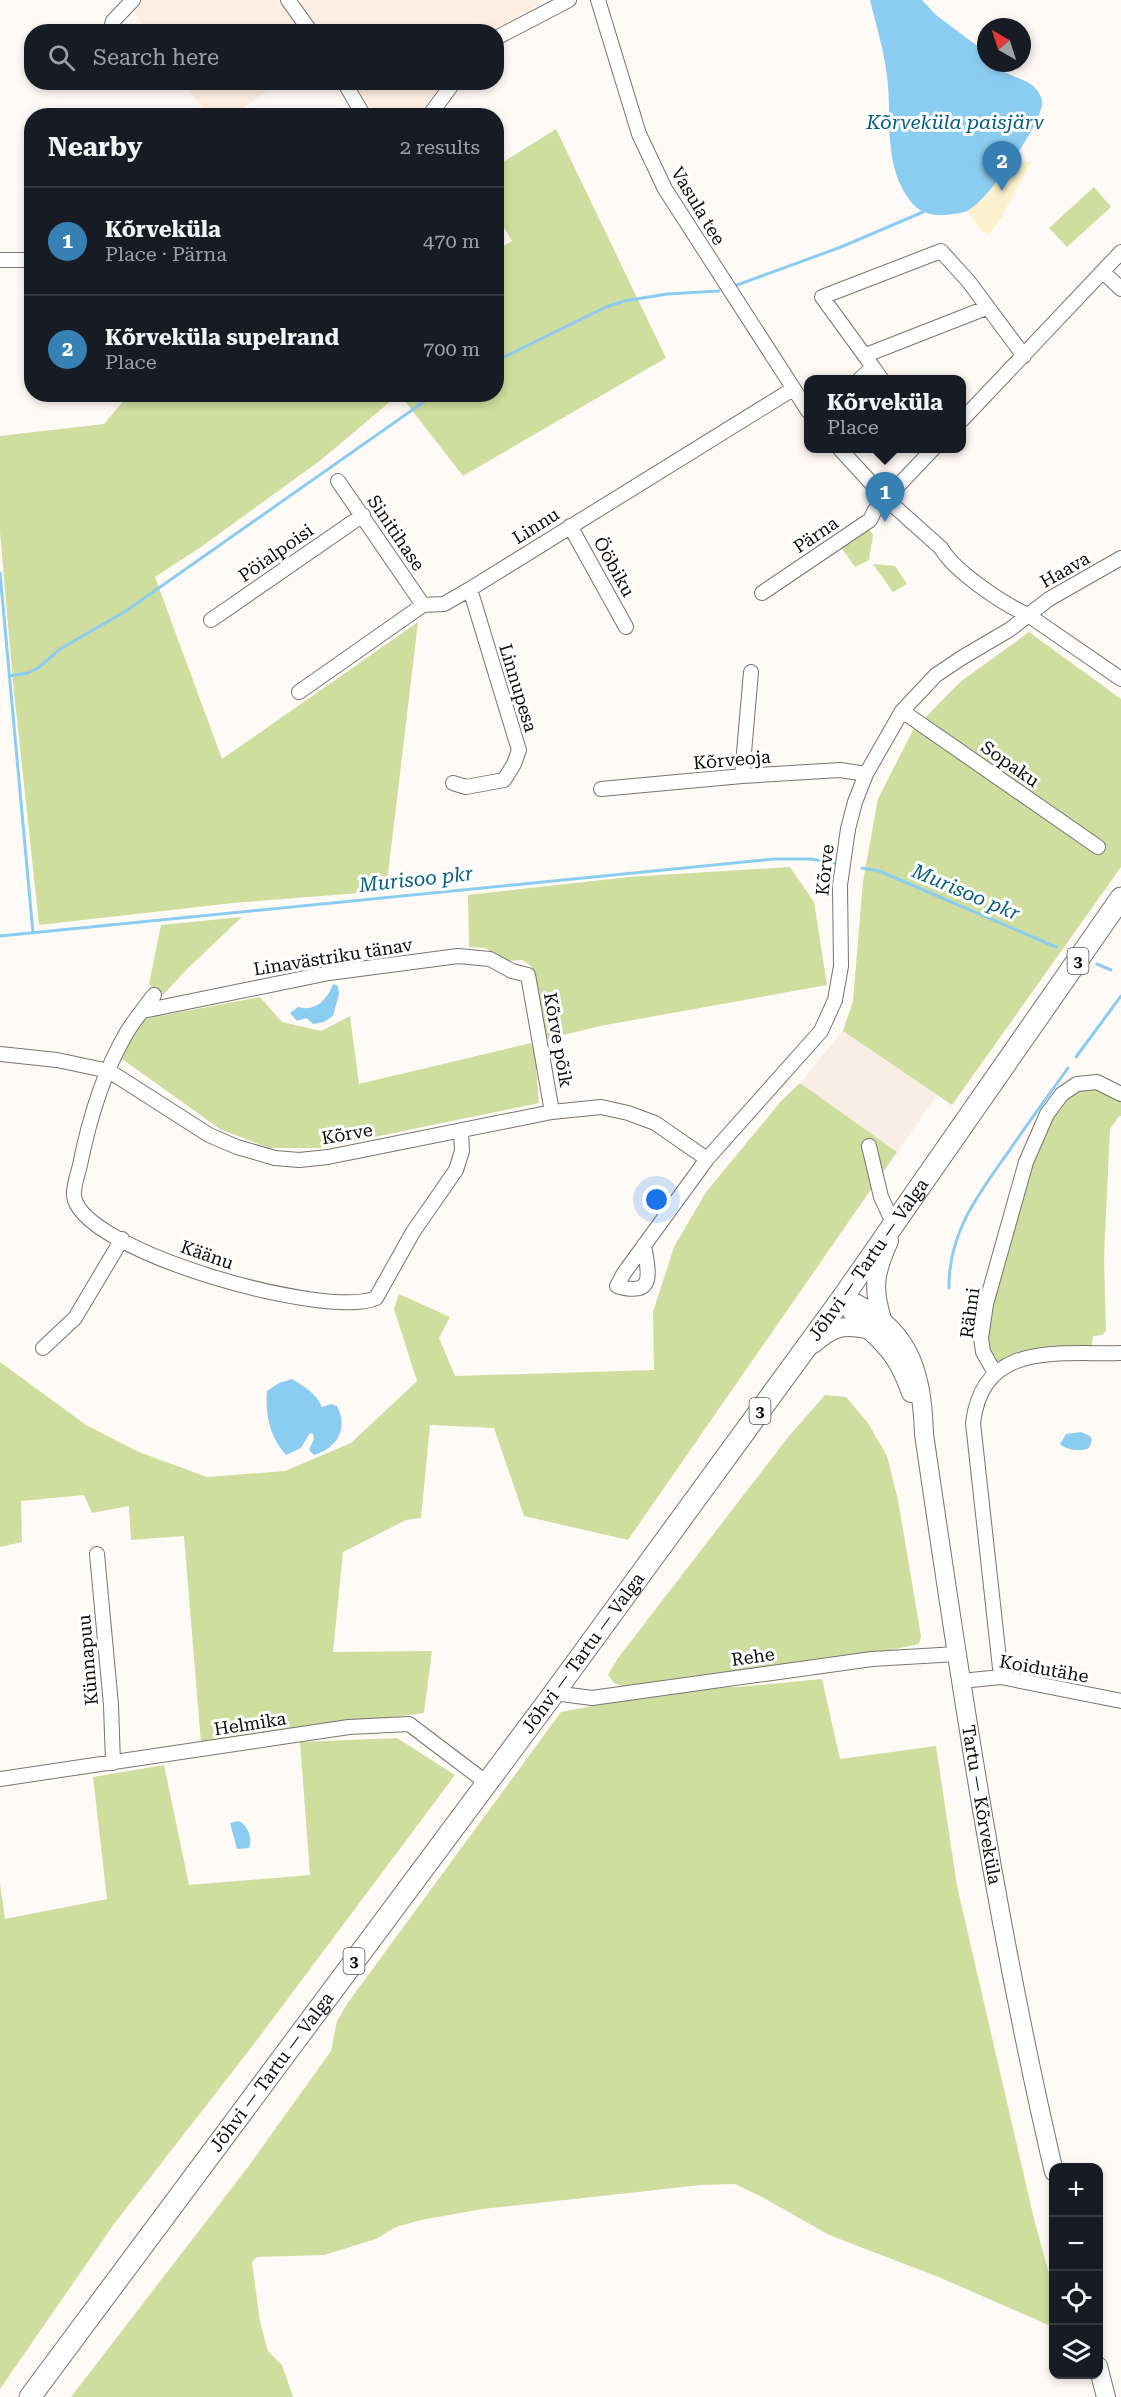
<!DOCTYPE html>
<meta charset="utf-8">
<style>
:root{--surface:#171b24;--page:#242831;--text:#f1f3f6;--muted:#9ea1a6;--line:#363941;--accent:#3680b4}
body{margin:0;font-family:"Roboto Serif",serif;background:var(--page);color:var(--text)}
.controls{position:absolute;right:18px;bottom:18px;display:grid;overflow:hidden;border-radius:12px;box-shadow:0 3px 9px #0003}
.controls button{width:54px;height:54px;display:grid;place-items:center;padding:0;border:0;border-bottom:2px solid var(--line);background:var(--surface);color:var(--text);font:30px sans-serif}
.compass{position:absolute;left:977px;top:18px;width:54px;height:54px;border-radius:50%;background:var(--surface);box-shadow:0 3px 9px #0003;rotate:321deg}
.you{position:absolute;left:657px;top:1200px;width:21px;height:21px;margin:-15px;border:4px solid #fff;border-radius:50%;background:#1a73e8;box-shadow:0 0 0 9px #1a73e833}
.badge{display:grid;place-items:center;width:39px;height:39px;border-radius:50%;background:var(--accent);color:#fff;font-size:20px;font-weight:700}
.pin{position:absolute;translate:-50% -50px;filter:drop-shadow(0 2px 3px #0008)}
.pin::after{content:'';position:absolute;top:32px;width:21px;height:18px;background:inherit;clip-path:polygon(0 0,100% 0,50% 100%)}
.popup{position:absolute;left:804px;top:375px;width:162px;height:78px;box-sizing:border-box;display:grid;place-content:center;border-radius:12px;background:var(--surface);filter:drop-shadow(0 2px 4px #0005);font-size:20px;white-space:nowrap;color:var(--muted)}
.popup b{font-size:22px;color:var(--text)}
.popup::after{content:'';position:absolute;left:50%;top:100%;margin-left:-12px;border:12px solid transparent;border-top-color:var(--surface)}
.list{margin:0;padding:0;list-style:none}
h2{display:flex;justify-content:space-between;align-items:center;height:78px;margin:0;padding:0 24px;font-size:26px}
h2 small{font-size:20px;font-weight:400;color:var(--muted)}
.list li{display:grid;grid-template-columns:39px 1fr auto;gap:18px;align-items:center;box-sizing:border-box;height:108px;padding:0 24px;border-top:2px solid var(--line)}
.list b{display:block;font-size:22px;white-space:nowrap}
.list p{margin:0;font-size:20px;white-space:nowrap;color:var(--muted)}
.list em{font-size:20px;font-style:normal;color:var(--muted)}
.icon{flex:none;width:33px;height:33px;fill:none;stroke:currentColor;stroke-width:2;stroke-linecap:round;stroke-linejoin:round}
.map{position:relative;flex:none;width:1121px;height:2397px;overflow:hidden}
.search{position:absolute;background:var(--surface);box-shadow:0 3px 9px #0003;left:24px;top:24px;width:480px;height:66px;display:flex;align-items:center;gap:15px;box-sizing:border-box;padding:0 21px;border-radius:24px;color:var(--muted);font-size:22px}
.panel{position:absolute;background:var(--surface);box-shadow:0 3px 9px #0003;left:24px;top:108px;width:480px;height:294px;border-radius:24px}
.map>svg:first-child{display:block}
.built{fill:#f9eee5}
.education{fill:#feeee2}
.green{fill:#cfdd9e}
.sand{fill:#fbf1cc}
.water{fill:#8bcdf1}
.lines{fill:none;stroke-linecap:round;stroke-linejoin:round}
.stream{stroke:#8bcdf1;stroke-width:3}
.minor-casing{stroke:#787470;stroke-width:16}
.major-casing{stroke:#787470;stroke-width:20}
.highway-casing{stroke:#787470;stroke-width:23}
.minor{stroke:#fff;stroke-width:14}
.major{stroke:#fff;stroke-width:18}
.highway{stroke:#fff;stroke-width:21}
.labels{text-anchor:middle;stroke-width:6;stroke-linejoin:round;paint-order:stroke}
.shield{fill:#fff;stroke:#555454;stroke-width:1.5}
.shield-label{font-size:16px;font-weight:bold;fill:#0c0b0a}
.street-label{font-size:18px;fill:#0c0b0a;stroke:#fff}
.water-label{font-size:20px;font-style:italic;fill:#055d7f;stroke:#fff}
</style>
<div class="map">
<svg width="1121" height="2397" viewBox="0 0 1121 2397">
<rect width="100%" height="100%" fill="#fffaf6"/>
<!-- built -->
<path class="built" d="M843,1031l94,64 -40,57 -97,-69z"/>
<!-- education -->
<path class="education" d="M143,0h135l22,31h-152l-17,-22z
M302,0h243l-53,32 -175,-1 -18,-25z
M184,83h93l-44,33 -25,-1z
M353,83h90l-26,33 -40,-1z"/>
<!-- green -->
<path class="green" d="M556,129l110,229 -203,118 -63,-81 96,-1 1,-144 15,-9 -15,-26v-49z
M1094,187l17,20 -44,40 -18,-19z
M129,394l269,1 -77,65 -120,87 -46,30 67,182 196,-137 -32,269 -153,12 -194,22 -26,-243 -13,-150v-96l104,-12z
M868,528l5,7 -4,25 -14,7 -15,-21z
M873,564l22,2 12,18 -14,8z
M1029,632l92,67v168l-169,238 -109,-74 10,-30 10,-120 15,-82 35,-69 47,-48z
M790,867l24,35 13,83 -227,41 -57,14 -11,-73 -9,-7 -14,1 -24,-13 -16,-1 -1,-52 161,-18z
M242,917l-53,50 -27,29 -13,-12 12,-59z
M260,997l22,25 39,9 29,-15 9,68 172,-41 4,11 4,49 -218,45h-52l-49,-19 -98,-70 9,-21 13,-19z
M800,1083l97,69 -269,388 -104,-24 -30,-88 -64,-3 -9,93 -15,2 -63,32 -10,100 99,-1 -8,62 -223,30 -17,-207 -53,4 -2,-34 -37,7 -8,-18 -63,6 1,41 -22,5v-185l86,63 53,27 68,25 78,-6 66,-28 66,-62 -23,-72 5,-15 51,23 -11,21 16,38 199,-6 -1,-58 21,-65 32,-55 76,-92z
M1087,1086l34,14v16h-2l-9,13 -6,128 2,74 -4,4 -9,1 -2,18 -64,2 -32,17 -12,-21 27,-139 52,-119z
M825,1395l21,2 22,26 19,33 11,44 23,136 -2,8 -28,6 -268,36 -9,-3 -6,-8 10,-17 171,-222z
M822,1679l18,80 96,-13 21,140 77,333 19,69v39l-112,-49 -112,-43 -67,-38 -27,-13 -34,1 -219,24 -61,11 -25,7 -20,12 -52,16 -67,2 -5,5 8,60 8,29 14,14 11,32h-222l177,-230 83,-116 6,-30 10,-17 214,-292 122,-23 54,-2z
M397,1738l58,37 -201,269 -140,180 -114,165v-505l5,35 102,-20 -14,-122 71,-12 25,120 121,-10 -10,-133z"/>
<!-- sand -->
<path class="sand" d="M1012,160l19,2 -30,56 -12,16 -7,-2 -15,-21 16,-12z"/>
<!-- water -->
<path class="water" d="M870,0h52l14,15 48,36 2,12h7c13,17 42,12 49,37 4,20 -56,103 -75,111 -4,2 -10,2 -14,3 -26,4 -39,-3 -51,-26 -18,-36 -10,-74 -15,-112 -3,-26 -11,-51 -17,-76z
M333,984l5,2 1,8 -6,22 -9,6 -11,2 -7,-6 -9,3 -7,-8 8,-6c17,5 29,-7 35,-23z
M292,1379c13,8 23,13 30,28l9,-3 6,2c12,22 0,42 -23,49l-5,-5 5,-11 -1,-5 -3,-1 -9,15 -15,7c-16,-17 -21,-41 -19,-64l12,-8z
M1081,1432l9,4 2,4 -3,8c-7,4 -24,2 -29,-4l6,-10z
M239,1821c9,5 14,17 10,27l-12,1 -7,-26z"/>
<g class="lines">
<!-- stream -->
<path class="stream" d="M737,285l104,-38 82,-35
M496,361l110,-54 18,-6 43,-7 52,-3
M0,573l33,360
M9,676l19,-3 10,-5 22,-19 66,-38 309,-217
M862,868l17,3 177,76
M0,936l774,-77h36l25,4
M1097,964l14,6
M1076,1057l45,-61
M949,1288c-1,-54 29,-94 60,-137 19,-28 39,-55 59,-83"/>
<!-- minor casing -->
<g class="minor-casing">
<path id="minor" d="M288,0l23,32
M598,0l41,134 26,55 143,222
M110,32l3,-11 20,-21
M496,38l73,-38
M344,82l20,34
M429,116l25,-34
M0,260h32
M1103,272l18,17
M866,355l120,-47
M873,367l9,13
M859,380l14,-13 -51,-70 119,-46 28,31 55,74
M962,420l159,-168
M839,448l46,50 56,50c13,23 62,56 87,67l93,64
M338,481l85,124
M570,526l56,101
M762,593l108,-73 5,-10 59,-62
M211,620l152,-105
M299,692l124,-87 21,-1 26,-15 323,-200
M902,711l196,136
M742,776l9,-104
M453,783l13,4 38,-7 10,-16 5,-14 -49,-161
M601,789l141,-13 98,-6 26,4
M154,995c-9,12 -19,24 -27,37 -23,39 -38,88 -47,133 -2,9 -7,22 -6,31 7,55 253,124 302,102l37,-66 43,-62 6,-19 -1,-20
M143,1011l186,-38 129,-17 32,3 22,12 16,4 24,137
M0,1054l57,6 52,11 100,64 28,12 38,11 24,2 29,-3 224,-45 49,-5 27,6 27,10 52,36 114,-128 14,-31 6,-34 -1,-81 8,-56 7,-27 11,-28 36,-63 34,-36 27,-18 46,-27 40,-31 72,-41
M869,1146l12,51 13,28
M644,1245c4,26 13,53 -27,41l7,-13 83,-114
M43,1348l32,-30 47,-79
M995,1373l-12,-21 -2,-14 5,-34 40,-142 21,-48 15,-20 15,-10 20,-2 24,12
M97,1554l14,151 2,58
M1001,1677l-28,-254c10,-83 86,-68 148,-70
M961,1681l40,-4 120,24
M554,1693l38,5 280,-39 85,-5
M0,1779l349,-52 60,-3 78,59"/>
</g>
<!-- major casing -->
<g class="major-casing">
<g id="major">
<path id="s1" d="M843,1297c65,29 79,70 81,137 36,247 73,495 130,738"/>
<path d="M843,1297c13,26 26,30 43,50 12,13 19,29 25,46"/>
<path d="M882,1319c-10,-32 -7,-47 7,-78"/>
<path d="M813,1344c19,-16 28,-20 53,-15"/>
<path d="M1098,2366l8,31"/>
</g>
</g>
<!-- highway casing -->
<g class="highway-casing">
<g id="highway">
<path id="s2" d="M30,2397l524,-704 289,-396 278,-399"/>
</g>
</g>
<!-- minor -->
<use href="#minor" class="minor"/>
<!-- major -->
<use href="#major" class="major"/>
<!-- highway -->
<use href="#highway" class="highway"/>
</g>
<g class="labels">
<!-- shield labels -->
<g class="shield">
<rect x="1067.5" y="948" width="21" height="26" rx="4.5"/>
<rect x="749.5" y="1398" width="21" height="26" rx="4.5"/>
<rect x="343.5" y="1948" width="21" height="26" rx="4.5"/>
</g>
<g class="shield-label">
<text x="1078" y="967">3</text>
<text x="760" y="1417">3</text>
<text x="354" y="1967">3</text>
</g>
<!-- street labels -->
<g class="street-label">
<text transform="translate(698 206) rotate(59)" y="6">Vasula tee</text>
<text transform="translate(536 526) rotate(-32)" y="6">Linnu</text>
<text transform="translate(396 533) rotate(56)" y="6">Sinitihase</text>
<text transform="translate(816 535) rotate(-34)" y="6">Pärna</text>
<text transform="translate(276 553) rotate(-35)" y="6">Pöialpoisi</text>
<text transform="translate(614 567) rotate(61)" y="6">Ööbiku</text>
<text transform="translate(1065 570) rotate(-30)" y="6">Haava</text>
<text transform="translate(518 688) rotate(73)" y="6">Linnupesa</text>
<text transform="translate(732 760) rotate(-5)" y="6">Kõrveoja</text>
<text transform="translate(1010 764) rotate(35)" y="6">Sopaku</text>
<text transform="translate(825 870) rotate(-84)" y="6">Kõrve</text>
<text transform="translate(333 957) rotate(-9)" y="6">Linavästriku tänav</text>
<text transform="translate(558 1040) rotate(80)" y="6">Kõrve põik</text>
<text transform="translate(347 1134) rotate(-10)" y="6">Kõrve</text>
<text transform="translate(207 1255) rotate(19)" y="6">Käänu</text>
<text dy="6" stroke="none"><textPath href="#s2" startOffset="1413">Jõhvi — Tartu — Valga</textPath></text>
<text transform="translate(970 1313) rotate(-82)" y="6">Rähni</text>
<text dy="6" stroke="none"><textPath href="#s2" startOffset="927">Jõhvi — Tartu — Valga</textPath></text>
<text transform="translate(753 1657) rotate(-8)" y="6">Rehe</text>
<text transform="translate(88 1660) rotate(-95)" y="6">Künnapuu</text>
<text transform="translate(1044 1669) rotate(10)" y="6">Koidutähe</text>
<text transform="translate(250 1724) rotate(-9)" y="6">Helmika</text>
<text dy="6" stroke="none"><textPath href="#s1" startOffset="546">Tartu — Kõrveküla</textPath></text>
<text dy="6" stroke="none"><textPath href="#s2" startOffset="405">Jõhvi — Tartu — Valga</textPath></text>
</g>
<!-- water labels -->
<g class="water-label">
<text x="955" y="129">Kõrveküla paisjärv</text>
<text transform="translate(416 879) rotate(-6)" y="7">Murisoo pkr</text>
<text transform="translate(966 892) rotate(23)" y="7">Murisoo pkr</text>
</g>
</g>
</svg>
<div class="controls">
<button>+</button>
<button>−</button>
<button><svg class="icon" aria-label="locate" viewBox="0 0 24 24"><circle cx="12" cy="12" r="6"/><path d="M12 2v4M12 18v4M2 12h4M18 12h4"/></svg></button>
<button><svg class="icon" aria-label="layers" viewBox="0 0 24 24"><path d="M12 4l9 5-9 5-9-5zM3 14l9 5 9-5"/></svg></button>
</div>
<svg class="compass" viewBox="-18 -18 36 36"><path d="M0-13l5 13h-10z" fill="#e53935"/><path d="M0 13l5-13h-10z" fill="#9ea1a6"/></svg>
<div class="you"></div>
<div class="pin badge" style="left:885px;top:522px">1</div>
<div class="popup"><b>Kõrveküla</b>Place</div>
<div class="pin badge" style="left:1002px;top:191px">2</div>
<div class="search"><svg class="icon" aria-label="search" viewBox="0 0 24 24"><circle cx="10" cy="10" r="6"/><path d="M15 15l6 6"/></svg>Search here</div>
<section class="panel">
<h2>Nearby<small>2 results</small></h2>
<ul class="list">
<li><span class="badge">1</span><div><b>Kõrveküla</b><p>Place · Pärna</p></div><em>470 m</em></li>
<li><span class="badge">2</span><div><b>Kõrveküla supelrand</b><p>Place</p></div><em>700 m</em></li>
</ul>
</section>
</div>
